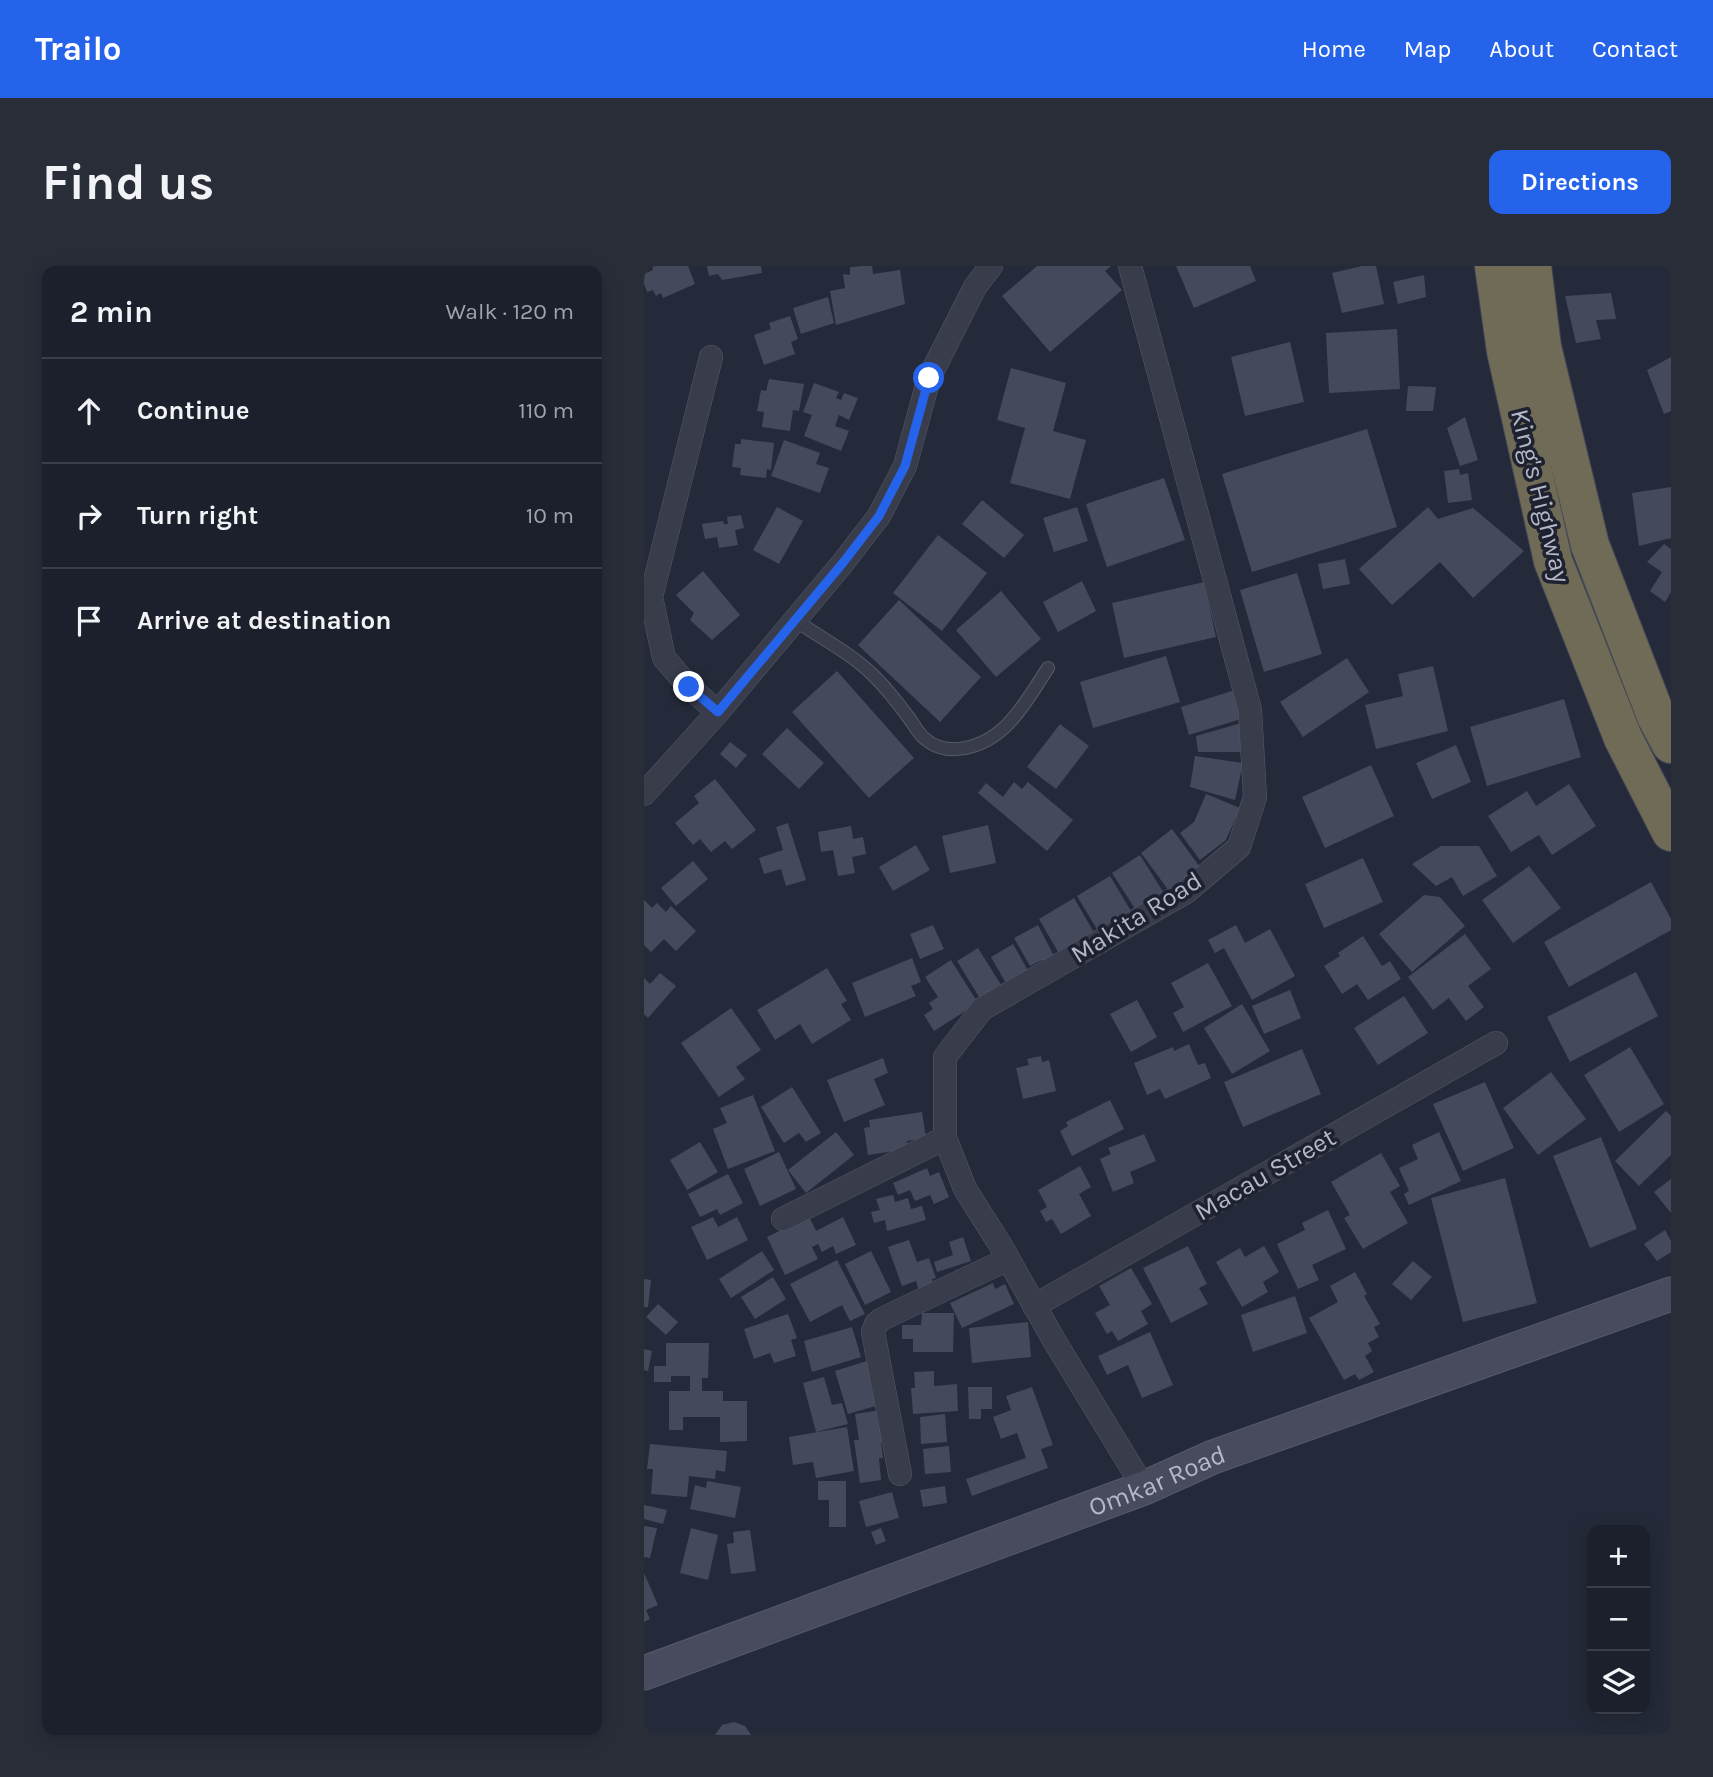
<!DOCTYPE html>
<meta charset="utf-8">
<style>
:root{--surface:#1c202c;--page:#292d38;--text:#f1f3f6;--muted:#a0a3a9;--line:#3a3e48;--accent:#2563eb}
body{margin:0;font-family:Karla,sans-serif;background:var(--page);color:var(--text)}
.controls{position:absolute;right:21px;bottom:21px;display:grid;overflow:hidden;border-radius:14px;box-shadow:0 4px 18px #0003}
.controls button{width:63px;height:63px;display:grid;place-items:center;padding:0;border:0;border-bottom:2px solid var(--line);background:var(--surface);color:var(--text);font:35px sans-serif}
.stop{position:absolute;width:21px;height:21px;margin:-16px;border:5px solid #2563eb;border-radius:50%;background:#fff}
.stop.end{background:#2563eb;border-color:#fff;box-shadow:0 2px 7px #0008}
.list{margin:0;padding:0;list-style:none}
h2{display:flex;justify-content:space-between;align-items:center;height:91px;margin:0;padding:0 28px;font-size:30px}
h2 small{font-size:23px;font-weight:400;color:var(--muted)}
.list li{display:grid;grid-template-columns:46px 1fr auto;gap:21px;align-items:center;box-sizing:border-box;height:105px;padding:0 28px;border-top:2px solid var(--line)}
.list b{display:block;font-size:26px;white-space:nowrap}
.list em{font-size:23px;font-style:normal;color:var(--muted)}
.icon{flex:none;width:38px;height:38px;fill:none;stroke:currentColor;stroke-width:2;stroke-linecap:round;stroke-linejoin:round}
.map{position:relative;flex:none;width:1027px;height:1469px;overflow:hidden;border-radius:14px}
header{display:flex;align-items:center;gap:42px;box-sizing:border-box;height:98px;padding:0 35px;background:var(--accent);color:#fff}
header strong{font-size:33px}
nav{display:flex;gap:38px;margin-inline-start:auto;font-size:24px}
.intro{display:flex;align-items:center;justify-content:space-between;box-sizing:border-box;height:168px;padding:0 42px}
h1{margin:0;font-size:49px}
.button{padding:18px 32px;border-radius:14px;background:var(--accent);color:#fff;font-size:24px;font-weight:700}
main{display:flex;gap:42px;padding:0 42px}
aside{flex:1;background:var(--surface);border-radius:14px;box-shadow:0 4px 18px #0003}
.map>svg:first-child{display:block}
.building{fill:#44495c}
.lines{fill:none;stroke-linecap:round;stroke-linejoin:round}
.lane-casing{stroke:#565a69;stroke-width:14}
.street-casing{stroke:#565a69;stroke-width:24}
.secondary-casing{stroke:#565a69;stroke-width:35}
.highway-casing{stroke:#434756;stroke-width:40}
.lane{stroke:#383c4b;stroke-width:12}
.street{stroke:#383c4b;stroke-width:23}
.secondary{stroke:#474b5d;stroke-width:33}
.highway{stroke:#706b56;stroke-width:38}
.route{stroke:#2563eb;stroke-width:9}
.labels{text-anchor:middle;stroke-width:7;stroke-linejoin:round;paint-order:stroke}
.street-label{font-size:26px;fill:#b4b7c6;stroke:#1d2130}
</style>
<header>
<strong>Trailo</strong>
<nav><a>Home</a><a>Map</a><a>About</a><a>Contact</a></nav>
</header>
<div class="intro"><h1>Find us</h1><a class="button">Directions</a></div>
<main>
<aside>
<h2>2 min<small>Walk · 120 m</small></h2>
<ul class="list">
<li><svg class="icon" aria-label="ahead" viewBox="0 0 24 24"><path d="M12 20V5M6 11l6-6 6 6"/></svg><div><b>Continue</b></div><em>110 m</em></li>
<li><svg class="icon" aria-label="right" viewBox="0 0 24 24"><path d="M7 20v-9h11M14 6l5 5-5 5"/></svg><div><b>Turn right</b></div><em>10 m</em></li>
<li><svg class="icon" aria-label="arrive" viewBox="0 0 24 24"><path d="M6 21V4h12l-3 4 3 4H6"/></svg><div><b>Arrive at destination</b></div></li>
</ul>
</aside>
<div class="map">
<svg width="1027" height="1469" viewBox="0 0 1027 1469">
<rect width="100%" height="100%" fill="#252a3a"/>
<!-- building -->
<path class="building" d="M8,0h36l7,18 -32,14 -2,-5 -5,3 -3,-6 -6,2 -3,-8v-10l9,-4z
M63,0h54l1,7 -40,7 -4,-6 -9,2z
M218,0h10l1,8 27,-4 5,34 -69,21 -6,-34 15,-3 -2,-14 7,1v-8z
M393,0h74l-6,5 17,19 -72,62 -48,-56z
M532,0h74l6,15 -62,27z
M718,0h14l8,38 -42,9 -10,-40z
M780,9l2,22 -28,7 -5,-22z
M967,27l5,26 -20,1 5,19 -25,4 -11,-47z
M184,31l6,26 -33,11 -8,-26z
M146,50l8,23 -7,3 4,12 -31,11 -10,-30 17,-6 -2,-6z
M753,63l3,60 -71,4 -3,-60z
M646,76l14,60 -59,14 -14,-59z
M1027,91v54l-7,3 -17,-44z
M367,102l55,15 -13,48 33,9 -16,59 -60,-16 15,-55 -28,-8z
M125,113l35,5 -5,27 -6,-1 -3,21 -28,-4 2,-15 -7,-1 4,-21 5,1z
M170,117l25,9 -3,6 5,2 3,-7 14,5 -9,22 -10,-5 -4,11 14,5 -8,20 -37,-15 8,-21 -9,-3z
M764,120l28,1 -3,24h-27z
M821,151l13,43 -18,6 -13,-38z
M723,163l30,98 -145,45 -30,-98z
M97,173l33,4 -3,27 -4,-1 -1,9 -26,-3 1,-7 -9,-1 3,-23h6z
M140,174l36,13 -4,11 13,4 -9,25 -49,-17z
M815,203l1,6 8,-2 4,27 -24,3 -4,-32z
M520,212l21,62 -78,27 -21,-63z
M1027,221v51l-32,8 -7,-53z
M338,234l42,35 -20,23 -42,-34z
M133,241l26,14 -24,43 -26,-14z
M433,241l11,34 -34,11 -11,-34z
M784,241l10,12 35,-11 51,43 -51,47 -33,-36 -48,43 -33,-36z
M97,249l3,13 -9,2 3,15 -19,3 -2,-11 -12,2 -3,-15 21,-3 1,3h4l-1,-7z
M294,269l49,38 -45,58 -49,-38z
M1020,278l7,5v43l-6,10 -15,-11 12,-19 -15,-10z
M701,293l5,25 -27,5 -5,-25z
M59,305l37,44 -28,25 -22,-20 4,-7 -18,-18z
M653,307l25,81 -58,18 -24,-82z
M438,315l14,30 -38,21 -15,-30z
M560,316l12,55 -92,21 -12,-55z
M357,325l40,48 -45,38 -40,-47z
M255,334l82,77 -41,45 -82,-77z
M522,390l14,46 -87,26 -13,-46z
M703,392l22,34 -66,45 -23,-35z
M789,400l15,65 -72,18 -11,-44 38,-9 -5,-22z
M193,405l77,87 -45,40 -77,-86z
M591,424l9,28 -55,17 -8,-28z
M920,433l17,58 -94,29 -17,-59z
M601,456l-1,30h-46l-2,-16z
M416,458l29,22 -33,43 -29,-22z
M143,462l37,35 -25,26 -37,-35z
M86,476l17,13 -11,13 -16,-14z
M812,479l15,37 -39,17 -16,-36z
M551,490l48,7 -8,37 -45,-13z
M727,499l23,51 -69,32 -23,-51z
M71,513l41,51 -24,19 -7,-8 -14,11 -11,-13 -7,6 -18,-22 24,-20 -5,-7z
M370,516l8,7 6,-7 45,38 -26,31 -69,-58 8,-10 17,14z
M925,518l27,42 -44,29 -13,-20 -28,17 -23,-36 39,-25 9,15z
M562,528l34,14 -14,32 -26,20 -20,-27 14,-11z
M144,557l18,57 -20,6 -5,-17 -17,5 -5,-16 24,-8 -7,-23z
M344,559l8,38 -46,10 -8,-37z
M207,560l2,13 10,-2 3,17 -14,3 3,16 -17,3 -5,-26 -12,2 -3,-20z
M528,563l31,42 -31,24 -31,-42z
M272,579l14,25 -37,21 -14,-24z
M797,580h38l18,30 -34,20 -11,-19 -16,9 -24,-22z
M496,589l27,43 -28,17 -27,-42z
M719,592l20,44 -59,26 -19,-44z
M49,595l15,18 -32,27 -15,-18z
M885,600l32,42 -48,35 -31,-43z
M466,610l24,40 -33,20 -24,-40z
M1007,616l20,37v11l-102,57 -25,-45z
M780,629l16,2 25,29 -53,46 -33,-38z
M430,632l22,38 -35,21 -22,-38z
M0,634l8,8 5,-5 9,9 5,-6 25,25 -20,20 -12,-12 -13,13 -7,-7z
M289,659l11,24 -24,10 -10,-25z
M394,659l18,35 -11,6 -3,-6 -12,6 -16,-28z
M592,659l9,18 25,-14 25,47 -43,24 -28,-52 -9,5 -7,-13z
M821,668l26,35 -23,17 16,21 -18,14 -17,-23 -16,12 -25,-33z
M719,670l19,30 8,-5 11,18 -33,21 -11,-16 -15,10 -18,-28 16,-10 -2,-3z
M369,678l17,30 -22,13 -17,-30z
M334,682l25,40 -21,14 -25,-41z
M268,692l9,24 -10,4 5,10 -51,21 -13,-34z
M307,694l27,43 -44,28 -10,-16 9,-6 -4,-6 9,-6 -13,-20z
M564,697l24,43 -49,26 -10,-19 11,-6 -13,-24z
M183,702l20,33 -6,3 10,16 -39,24 -12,-20 -25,16 -18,-30z
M992,706l22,44 -88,46 -23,-45z
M16,707l16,13 -28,32 -4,-4v-36l6,6z
M646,724l11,28 -37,16 -12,-28z
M760,730l24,37 -50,32 -24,-37z
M493,734l20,37 -26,15 -21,-38z
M598,738l28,47 -38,23 -28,-46z
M87,742l30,42 -25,17 9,12 -26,18 -38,-54z
M545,778l9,21 7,-2 6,15 -46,21 -5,-10 -13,6 -13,-32 39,-16 1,4z
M986,781l34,57 -45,28 -35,-57z
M658,783l19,45 -78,33 -19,-45z
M397,790l1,6 7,-2 7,31 -33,8 -7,-31 13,-3 -2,-6z
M239,792l5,15 -14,6 11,26 -41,17 -17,-42z
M907,806l35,47 -48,36 -35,-47z
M841,816l29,66 -51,23 -30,-67z
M148,821l29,46 -15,9 -7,-9 -15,10 -23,-36z
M109,829l22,56 -47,18 -15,-40 14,-6 -7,-15z
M466,834l14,29 -52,27 -12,-25 8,-5 -2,-4z
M1022,845l5,5v39l-32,31 -24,-25z
M278,846l4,26 -19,3 1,8 -40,6 -4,-27 6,-1 -1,-7z
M192,866l18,23 -48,38 -18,-23z
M795,866l22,49 -52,24 -5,-11 5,-3 -10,-23 19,-9 -6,-14z
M500,868l12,27 -26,11 4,11 -21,9 -13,-33 11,-5 -3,-6z
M957,871l36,92 -47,19 -37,-92z
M56,876l18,30 -31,18 -17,-30z
M135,886l17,37 -36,17 -16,-37z
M737,887l19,33 -10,6 18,31 -45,26 -19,-31 6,-3 -19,-33z
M436,900l11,21 -12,7 12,22 -30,18 -9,-15 -6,3 -6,-11 7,-4 -9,-17z
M283,902l3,8 9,-4 10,25 -15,7 -4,-9 -15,6 -5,-11 -12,5 -5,-12z
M84,908l15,29 -23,12 -3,-6 -17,8 -12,-23z
M861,912l32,125 -74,19 -32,-124z
M1027,913v34l-17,-21z
M249,929l2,7 13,-4 3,11 11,-3 4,14 -39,11 -2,-11 -11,3 -3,-11 9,-2 -4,-11z
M684,944l18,39 -34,16 7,15 -21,9 -21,-45 28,-14 -3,-7z
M165,950l7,15 27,-14 13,28 -20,9 -3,-8 -11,6 -4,-8 -6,3 6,12 -33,16 -18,-38z
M69,951l5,10 19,-10 11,23 -41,20 -16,-33z
M1021,964l6,11v11l-14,9 -13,-17z
M319,971l8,24 -34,11 -3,-10 19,-7 -4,-13z
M265,974l8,22 12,-4 7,20 -4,1 3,9 -15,6 -4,-13 -14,5 -14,-39z
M544,980l19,38 -8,4 9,16 -37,19 -28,-55z
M620,980l15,26 -16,10 5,10 -26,15 -26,-45 24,-14 5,9z
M118,985l12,19 -43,28 -12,-19z
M227,985l20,41 -26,13 -20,-41z
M193,994l28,54 -15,7 -8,-16 -32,17 -20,-38z
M769,995l19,16 -21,23 -19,-16z
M487,1002l21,36 -11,7 7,13 -30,17 -6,-10 -5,3 -12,-21 15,-8 -11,-19z
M711,1006l12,22 -3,2 16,28 -6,3 5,10 -11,6 4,8 -7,5 9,16 -15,8 -4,-6 -11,6 -35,-62 29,-16 -8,-16z
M129,1011l13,22 -31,20 -14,-22z
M0,1013l7,1 -3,27h-4z
M349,1017l2,6 10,-5 9,20 -52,24 -12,-25z
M651,1030l12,37 -54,19 -12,-37z
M14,1038l20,18 -12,13 -20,-18z
M278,1047h32l-1,39h-40v-13h-11v-14h19z
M144,1048l9,24 -6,2 5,16 -22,7 -4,-10 -16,6 -10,-30z
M384,1056l3,35 -59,6 -3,-35z
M208,1061l9,30 -49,15 -8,-31z
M506,1066l23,53 -31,13 -14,-33 -21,10 -9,-19z
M22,1077h43l-1,35h-6v13h21v10h24v40l-27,1v-25h-37v13h-14v-39h21v-15h-19v6h-17v-16h12z
M0,1083l8,2 -4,20 -4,-1z
M229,1093l13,44 -38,11 -13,-43z
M290,1105v15l23,-2 1,27 -45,3 -2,-26h4l-1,-16z
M180,1111l8,28 10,-2 6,21 -32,8 -13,-49z
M324,1121h24v22h-11v10h-12z
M388,1121l21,58 -12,4 7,19 -76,28 -6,-17 60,-21 -9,-25 -16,6 -8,-22 18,-7 -5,-14z
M237,1144l12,31 -12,2 2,15h-4l2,22 -21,3 -6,-43h5l-4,-26z
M301,1148l2,28 -26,2 -1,-27z
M203,1161l7,44 -38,7 -3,-16 -20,3 -4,-28z
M6,1178l77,7 -2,21 -9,-2 -1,9 -26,-3 -2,21 -36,-3 2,-25h-6z
M305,1180l2,26 -26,2 -2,-25z
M63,1215l34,6 -6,31 -45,-9 5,-24 11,3z
M174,1215h28v46h-17v-27h-11z
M301,1220l2,17 -24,4 -3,-17z
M248,1226l7,26 -33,9 -7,-26z
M0,1239l23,5 -4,14 -19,-5z
M0,1260l13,2 -7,30 -6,-1z
M47,1262l27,7 -10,45 -28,-7z
M237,1262l5,13 -10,4 -5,-13z
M106,1264l6,41 -25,3 -4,-30 7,-1 -1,-11z
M0,1307l14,32 -12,5 4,9 -6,3z
M90,1456l11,4 6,9h-36l7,-10z"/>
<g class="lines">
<!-- lane casing -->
<g class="lane-casing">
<path id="lane" d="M151,354c27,19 56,33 79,56 13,13 24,27 35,42 5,7 9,15 16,21 12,10 26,12 40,9 42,-8 61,-47 83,-80"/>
</g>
<!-- street casing -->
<g class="street-casing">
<path id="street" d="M486,0l120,444 5,87 -16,50 -53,45 -204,117 -37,48v81l20,51 36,57 54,96 89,146
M67,91l-60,240 13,61 25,29 29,25
M0,528l74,-82 124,-148 37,-48 26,-50 24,-88 46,-91 16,-21
M139,953l162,-81
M390,1040l462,-263
M256,1208l-27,-142 3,-8 6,-5 126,-60"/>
</g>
<!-- secondary casing -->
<g class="secondary-casing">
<g id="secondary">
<path id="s1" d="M0,1407l500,-185 69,-31 458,-163"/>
</g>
</g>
<!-- highway casing -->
<g class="highway-casing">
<path id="highway" d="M850,0l12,85 47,210 70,177 48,94
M888,0l10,81 48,198 66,171 15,28"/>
</g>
<!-- lane -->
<use href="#lane" class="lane"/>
<!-- street -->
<use href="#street" class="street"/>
<!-- secondary -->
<use href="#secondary" class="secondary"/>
<!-- highway -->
<use href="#highway" class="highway"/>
</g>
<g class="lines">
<!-- route -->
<path class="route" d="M45,421l29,25 124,-148 37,-48 26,-50 24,-88"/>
</g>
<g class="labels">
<!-- street labels -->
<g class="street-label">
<text transform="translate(897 230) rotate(76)" y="9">King's Highway</text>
<text transform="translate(492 651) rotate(-32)" y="9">Makita Road</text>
<text transform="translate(621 908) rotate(-30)" y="9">Macau Street</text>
<text dy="9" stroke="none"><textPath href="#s1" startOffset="548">Omkar Road</textPath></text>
</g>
</g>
</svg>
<div class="controls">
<button>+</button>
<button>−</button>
<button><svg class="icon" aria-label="layers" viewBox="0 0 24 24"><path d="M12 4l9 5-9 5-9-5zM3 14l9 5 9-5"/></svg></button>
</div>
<div class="stop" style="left:285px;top:112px"></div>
<div class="stop end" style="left:45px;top:421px"></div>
</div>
</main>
